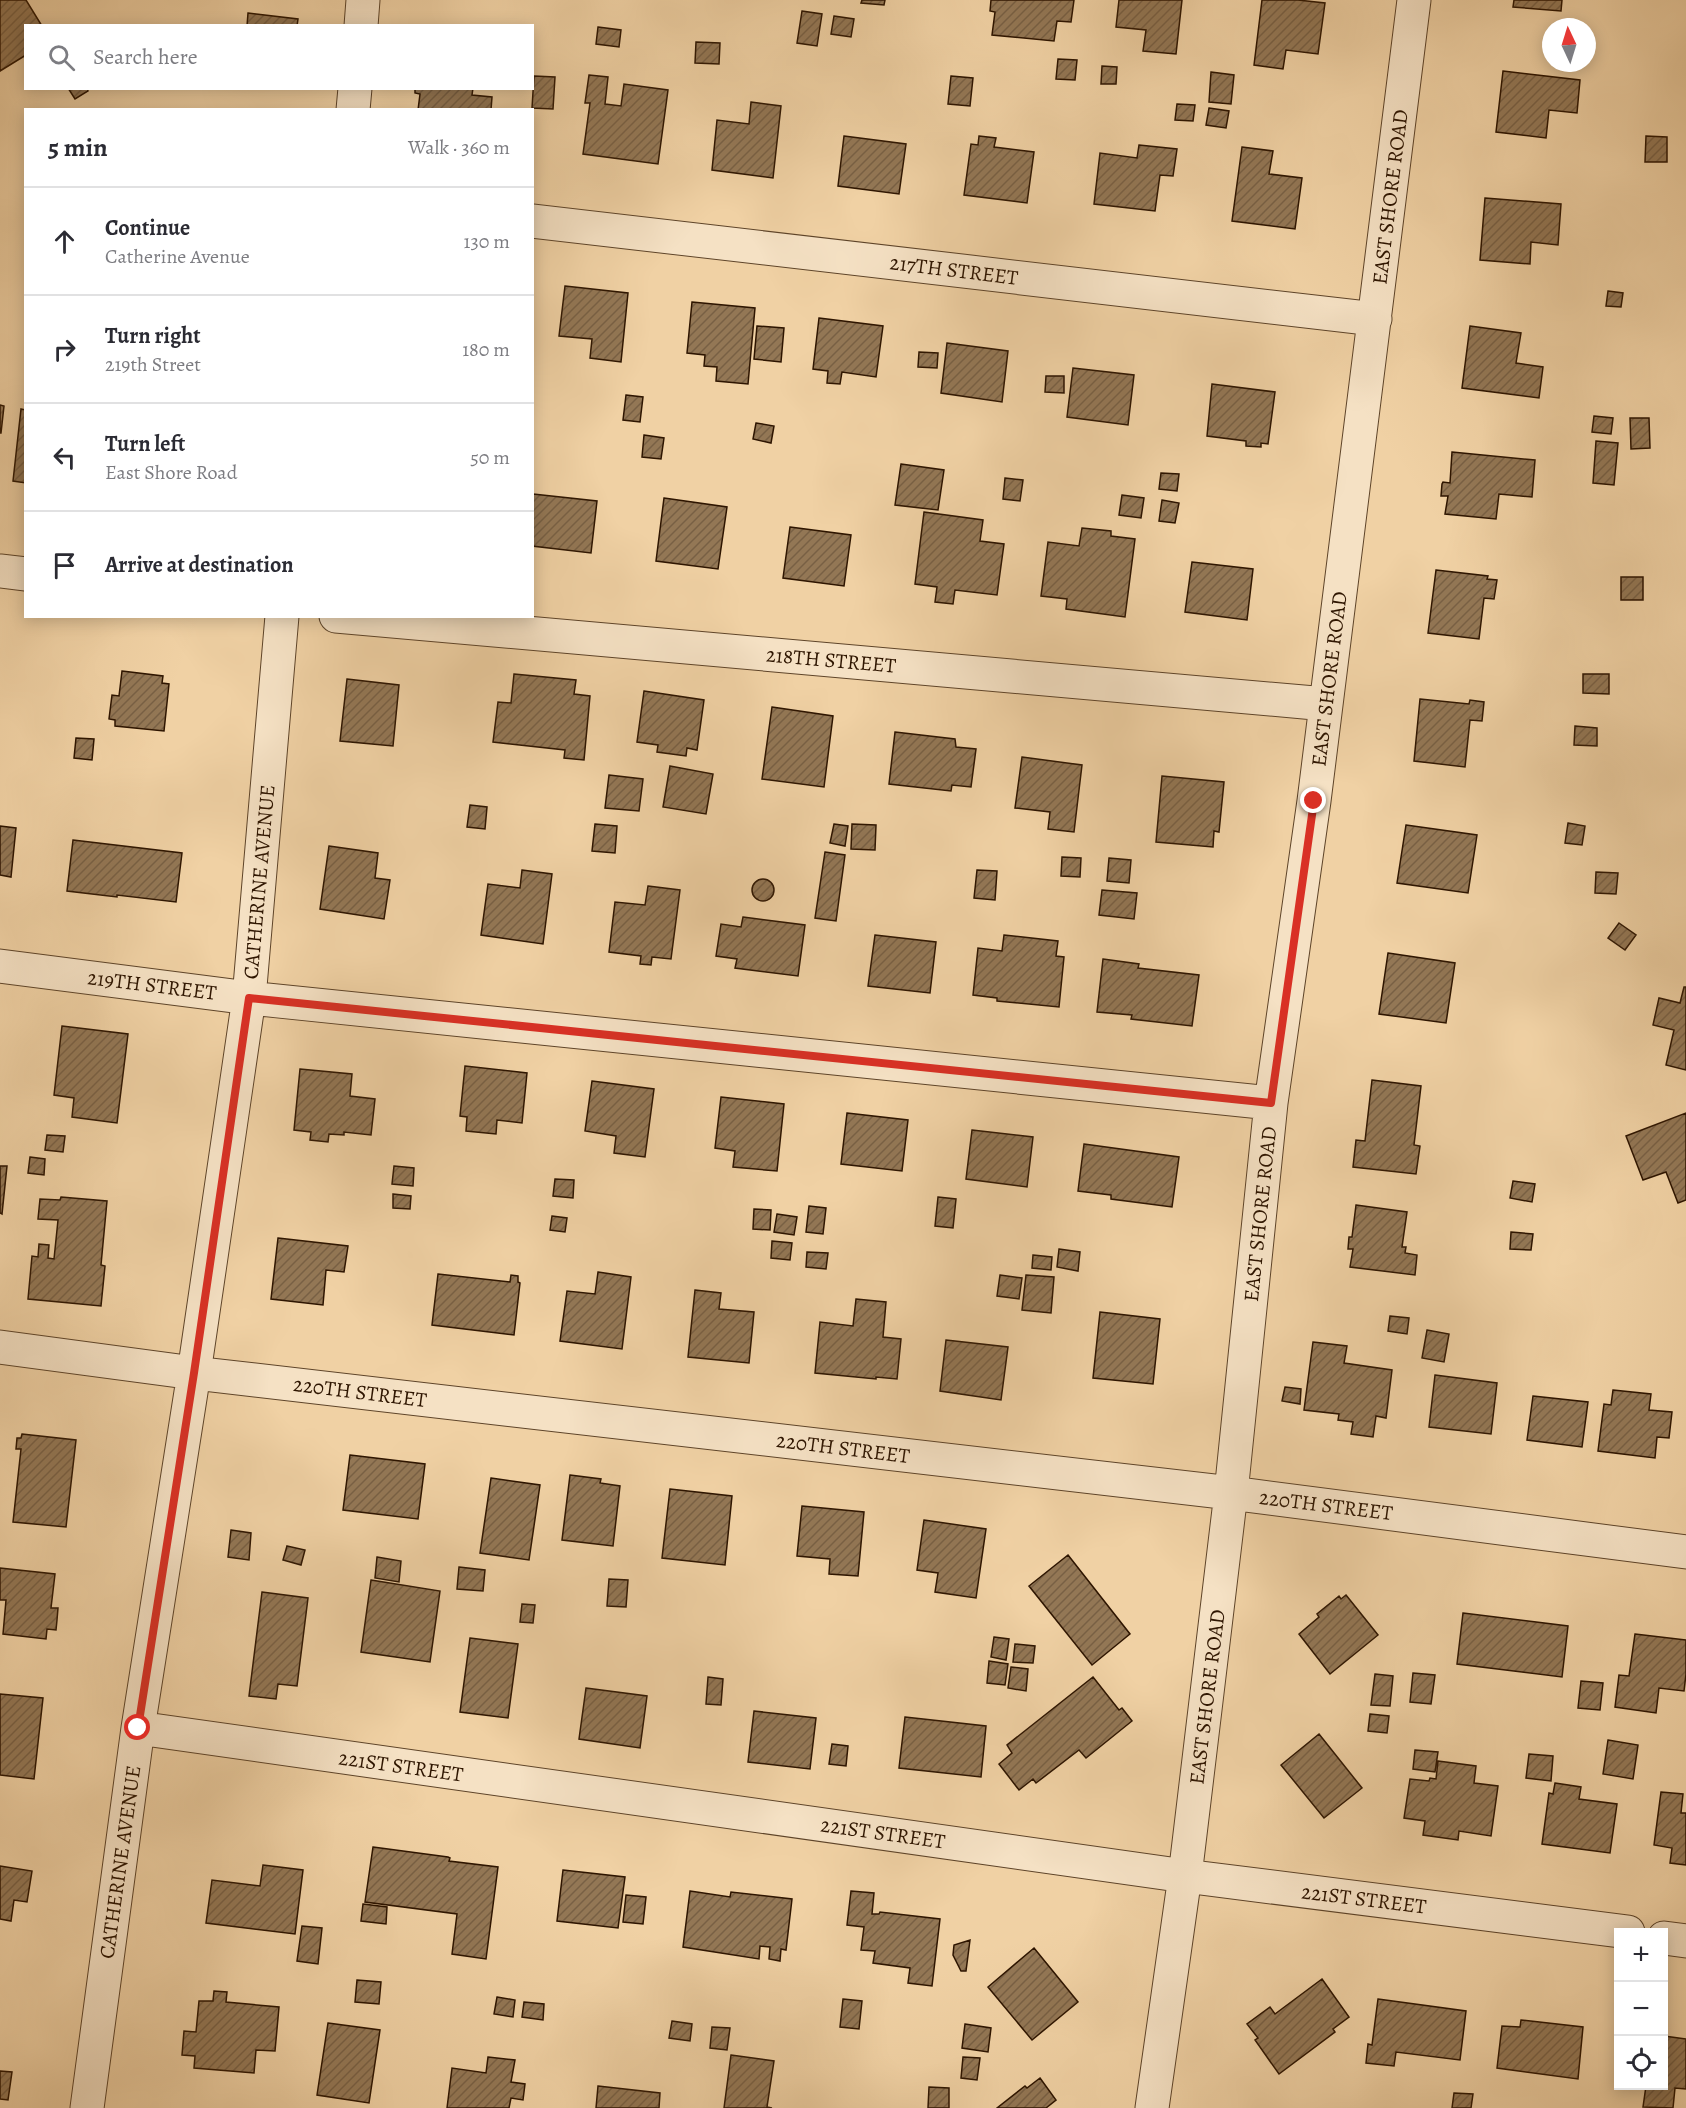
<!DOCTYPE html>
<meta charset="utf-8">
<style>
:root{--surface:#fff;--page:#f2f2f3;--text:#2b2b33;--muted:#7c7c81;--line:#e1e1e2}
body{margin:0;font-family:Alegreya,serif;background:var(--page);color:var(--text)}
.controls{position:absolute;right:18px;bottom:18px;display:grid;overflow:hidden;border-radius:0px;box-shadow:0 3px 15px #0003}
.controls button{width:54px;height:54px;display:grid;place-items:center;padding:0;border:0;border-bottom:2px solid var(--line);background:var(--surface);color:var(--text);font:30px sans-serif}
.compass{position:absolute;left:1542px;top:18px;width:54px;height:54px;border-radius:50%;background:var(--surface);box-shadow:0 3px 15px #0003;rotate:356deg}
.stop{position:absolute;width:18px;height:18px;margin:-14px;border:4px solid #d93025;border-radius:50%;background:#fff}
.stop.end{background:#d93025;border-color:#fff;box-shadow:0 2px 6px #0008}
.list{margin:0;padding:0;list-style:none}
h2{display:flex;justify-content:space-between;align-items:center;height:78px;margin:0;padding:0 24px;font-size:26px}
h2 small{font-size:20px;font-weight:400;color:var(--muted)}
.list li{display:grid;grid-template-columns:39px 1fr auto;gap:18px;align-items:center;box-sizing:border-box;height:108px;padding:0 24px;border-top:2px solid var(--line)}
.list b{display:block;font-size:22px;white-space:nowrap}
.list p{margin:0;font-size:20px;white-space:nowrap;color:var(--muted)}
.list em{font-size:20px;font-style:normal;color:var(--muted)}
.icon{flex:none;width:33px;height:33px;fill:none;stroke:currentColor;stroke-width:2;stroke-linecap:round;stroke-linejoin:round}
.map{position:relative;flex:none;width:1686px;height:2108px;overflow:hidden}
.search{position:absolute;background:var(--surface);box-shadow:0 3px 15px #0003;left:24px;top:24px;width:510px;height:66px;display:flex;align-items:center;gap:15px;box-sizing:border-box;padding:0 21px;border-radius:0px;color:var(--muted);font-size:22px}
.panel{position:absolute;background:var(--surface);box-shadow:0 3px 15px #0003;left:24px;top:108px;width:510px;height:510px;border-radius:0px}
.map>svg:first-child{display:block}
.building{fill:url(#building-hatch);stroke:#2e1500;stroke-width:1.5}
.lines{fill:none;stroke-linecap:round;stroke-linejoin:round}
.minor-casing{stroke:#5e4429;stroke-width:35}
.minor{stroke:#f5e1c4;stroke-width:33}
.route{stroke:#d93025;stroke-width:8}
.labels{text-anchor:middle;stroke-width:4.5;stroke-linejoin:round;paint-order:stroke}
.street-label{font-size:21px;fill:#2e1500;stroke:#f5e1c4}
</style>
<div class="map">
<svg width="1686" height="2108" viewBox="0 0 1686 2108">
<defs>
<pattern id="building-hatch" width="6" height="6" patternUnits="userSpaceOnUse" patternTransform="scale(1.5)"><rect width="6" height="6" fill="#937755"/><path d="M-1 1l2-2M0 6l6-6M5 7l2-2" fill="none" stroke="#786044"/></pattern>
</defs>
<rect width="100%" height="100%" fill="#f0d1a4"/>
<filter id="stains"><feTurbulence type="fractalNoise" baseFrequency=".00333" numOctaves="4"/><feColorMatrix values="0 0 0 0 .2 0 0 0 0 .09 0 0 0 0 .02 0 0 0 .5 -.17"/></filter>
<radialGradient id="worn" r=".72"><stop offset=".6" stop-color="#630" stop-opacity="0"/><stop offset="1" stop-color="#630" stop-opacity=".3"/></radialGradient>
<!-- building -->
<path class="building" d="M0,0h26l16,26h-16v29l-26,16z
M862,0h23l-1,5 -23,-2z
M991,0h83l-3,22 -14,-1 -3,20 -62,-6 3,-23 -5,-1z
M1119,0h63l-6,54 -33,-3 3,-21 -30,-3z
M1262,0h36l27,3 -7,51 -32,-4 -3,19 -29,-4z
M1514,0h48l-1,11 -48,-4z
M802,11l20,3 -5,32 -20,-3z
M248,13l50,6 -1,7h-50z
M834,16l20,3 -3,18 -20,-3z
M598,27l23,3 -2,17 -23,-3z
M696,42l24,1 -1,21 -24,-1z
M1058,59l19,1 -2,20 -19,-1z
M1102,66l15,1 -1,17h-15z
M1503,71l77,9 -3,33 -28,-3 -3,28 -50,-6z
M1211,72l23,3 -3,29 -22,-2z
M589,75l19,2 -3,27 16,2 3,-22 44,6 -10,74 -75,-10 7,-51h-5z
M534,76l21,1 -2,32 -21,-1z
M951,76l22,2 -3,28 -22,-2z
M68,88h19l1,3 -13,8z
M415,88h58l-1,7 20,2 -1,13h-73l2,-16 -5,-1z
M751,102l30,4 -8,72 -61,-8 5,-50 32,4z
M1177,104l18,1 -2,16 -18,-1z
M1209,108l20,3 -3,17 -20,-3z
M844,136l62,8 -7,50 -61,-8z
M979,136l17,2 -2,9 40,5 -7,51 -63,-8 7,-51 7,1z
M1646,136l21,1v25h-22z
M1139,145l38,4 -4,27 -13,-1 -5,36 -61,-7 6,-51 37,5z
M1242,147l31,4 -4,23 33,4 -7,51 -63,-8z
M1485,198l76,6 -3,41 -27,-3 -1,22 -50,-4z
M565,286l63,7 -7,69 -31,-4 2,-19 -33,-3z
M1608,291l15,2 -2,14 -15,-1z
M692,302l63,6 -7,76 -32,-3 1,-14 -13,-1 1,-11 -18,-2z
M819,318l64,8 -7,51 -34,-5 -2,12 -13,-1 1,-12 -15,-2z
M757,326l27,2 -3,34 -27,-3z
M1470,326l51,7 -5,30 27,4 -4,31 -77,-10z
M947,343l61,8 -6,51 -61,-9z
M919,352l19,1 -1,15 -19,-1z
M1073,368l61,7 -6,50 -61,-8z
M1046,376h18v17l-19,-1z
M1212,384l63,8 -7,52 -7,-1v4l-15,-1v-5l-39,-5z
M626,395l17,2 -3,25 -17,-2z
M0,405l4,1 -3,27h-1z
M21,409l5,1v73l-13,-2z
M1594,416l19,2 -2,16 -19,-2z
M1630,418h19l1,30 -19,1z
M756,423l18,3 -3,17 -18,-4z
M644,435l20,3 -3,21 -19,-2z
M1596,441l22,2 -4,42 -21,-2z
M1452,452l83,8 -3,37 -33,-3 -3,25 -51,-5 3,-18h-7l1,-12 1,-2 7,1z
M901,464l43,6 -6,40 -43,-5z
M1161,473l18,1 -2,17 -18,-2z
M1005,478l18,2 -3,21 -17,-2z
M533,494l64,7 -6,52 -59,-7z
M1122,495l22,3 -3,20 -22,-3z
M664,498l63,9 -9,62 -62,-8z
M1162,500l17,3 -4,20 -16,-2z
M924,512l59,8 -3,21 24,3 -7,51 -42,-5 -2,14 -18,-2 2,-15 -22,-3z
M790,527l61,8 -7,51 -61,-8z
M1082,528l29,3v5l24,3 -10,78 -59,-8 1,-10 -26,-3 7,-54 31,4z
M1192,562l61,7 -6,51 -62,-8z
M1436,570l52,6 -1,3 10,1 -3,19 -10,-1 -5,41 -51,-6z
M1621,577h22v23h-22z
M122,671l41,5 -1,7 7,1 -5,47 -49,-5v-6l-6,-1 3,-24 7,1z
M514,674l62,6 -2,14 16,2 -6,64 -20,-2 1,-8 -72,-8 5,-40 13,1z
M1583,674h26v20l-26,-1z
M347,679l52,6 -6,61 -53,-5z
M644,691l60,9 -7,50 -10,-2 -1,8 -29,-4 1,-7 -21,-3z
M1420,699l49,5 1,-4 14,2 -2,19 -12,-1 -5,47 -51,-6z
M772,707l61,9 -9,71 -62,-8z
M1575,726l22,2v18l-23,-1z
M895,732l60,7 1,8 20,2 -5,38 -19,-2 -1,6 -62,-7z
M76,738l18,1 -2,21 -18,-2z
M1022,757l60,8 -8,67 -26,-3 2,-17 -35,-4z
M670,766l43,8 -7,40 -43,-7z
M609,775l34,4 -4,32 -34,-3z
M1162,776l62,6 -5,50 -5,-1 -1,16 -57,-5z
M470,805l17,2 -2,22 -18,-2z
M1568,823l17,3 -3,19 -17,-2z
M595,824l22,2 -2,27 -23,-2z
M834,824l14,2 -3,20 -15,-3z
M852,824l24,1 -1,25 -24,-1z
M1406,825l71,10 -9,58 -71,-10z
M0,826l16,2 -5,49 -11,-2z
M73,840l109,13 -6,49 -59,-7v2l-50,-6z
M329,846l49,7 -3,25 15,2 -6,39 -64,-10z
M825,852l20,3 -9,66 -21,-3z
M1062,857l19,1 -1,19 -19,-1z
M1109,858l22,2 -2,23 -22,-2z
M522,870l30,4 -9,70 -62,-9 7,-51 32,4z
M977,870l20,1 -2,29 -21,-2z
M1596,872l22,1 -2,21 -21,-1z
M752 890a11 11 0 1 1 22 0a11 11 0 1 1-22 0Z
M648,886l32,4 -9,69 -19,-2 -1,8 -11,-1 1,-8 -32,-4 6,-50 30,3z
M1102,890l35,3 -3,26 -35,-4z
M743,917l62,8 -7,51 -63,-8 2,-9 -21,-3 5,-32 20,3z
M1619,923l17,12 -11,15 -17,-12z
M875,935l61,7 -6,51 -62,-7z
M1004,935l54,6 -2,15 8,1 -5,50 -62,-6v-3l-24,-3 5,-47 24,3z
M1388,953l67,10 -9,60 -67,-9z
M1103,959l36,5 -1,4 61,7 -7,51 -61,-7 1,-4 -35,-3z
M1684,987h2v83l-20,-5 8,-35 -21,-5 6,-27 21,5z
M62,1026l66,8 -11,89 -45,-6 2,-19 -20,-3z
M465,1066l62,7 -5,50 -25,-3 -1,14 -30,-3 1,-14 -7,-1z
M300,1069l52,5 -2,22 25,3 -4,36 -27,-3v3l-15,-1 -1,8 -18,-2 1,-8 -17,-2z
M1372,1080l49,6 -7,59 6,1 -4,28 -63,-7 3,-27 9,1z
M592,1081l62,8 -9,68 -31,-4 2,-17 -31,-5z
M721,1097l63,7 -7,67 -44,-4 2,-16 -20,-3z
M847,1113l61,7 -6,51 -61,-7z
M1686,1113v87l-8,3 -12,-31 -23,8 -17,-44z
M972,1130l61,7 -6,50 -61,-8z
M47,1135l18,1 -2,16 -18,-2z
M1084,1144l95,13 -7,50 -61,-8v-4l-33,-4z
M30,1157l15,2 -1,16 -16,-2z
M0,1166h7l-5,48 -2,-1z
M394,1166l20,2 -1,18 -21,-2z
M555,1179l19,1 -1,18 -20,-2z
M1513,1181l22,3 -3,18 -22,-4z
M393,1194l18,2 -1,13 -17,-1z
M61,1197l46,4 -6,64 4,1 -4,40 -73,-7 4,-43 6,1 1,-13 10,1 -1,13 6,1 4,-39 -20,-1 2,-20 20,1z
M938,1197l18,2 -3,29 -18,-2z
M1356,1205l51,7 -5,35h4l-1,6 12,2 -2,20 -65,-8 3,-18h-5l1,-12h3z
M809,1206l17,2 -3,26 -17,-2z
M754,1209l17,1 -1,20 -17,-1z
M777,1214l20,3 -3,18 -20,-3z
M552,1216l15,2 -2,14 -15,-2z
M1511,1232l22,2 -2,16 -21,-1z
M278,1238l70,8 -4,26 -18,-2 -3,35 -52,-6z
M772,1241l20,2 -2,17 -19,-2z
M1059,1249l21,3 -2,19 -21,-4z
M807,1252l21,1 -2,16 -20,-2z
M1033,1255l19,2 -1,13 -19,-2z
M598,1272l33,5 -9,72 -62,-8 7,-50 28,3z
M438,1274l72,8 1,-7 7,1v6l2,1 -6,52 -82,-10z
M1000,1275l22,3 -3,21 -22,-3z
M1026,1275l28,2 -3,36 -29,-3z
M695,1290l26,3 -2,16 35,3 -5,51 -61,-6z
M856,1299l30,3 -3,35 18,2 -4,40 -21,-2v2l-61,-6 5,-51 33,4z
M1100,1312l60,7 -7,65 -60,-6z
M1390,1316l19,2 -2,16 -19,-3z
M1427,1330l22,4 -5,28 -22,-4z
M946,1340l62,7 -7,53 -61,-9z
M1313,1342l34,4 -3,17 48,7 -6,48 -10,-2 -3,21 -22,-3 2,-12 -15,-2 1,-6 -35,-4z
M1435,1375l62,8 -6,51 -62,-7z
M1285,1387l16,2 -1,15 -18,-3z
M1613,1390l38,4 -2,16 23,2 -3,26 -12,-1 -2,21 -57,-7 6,-47 7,1z
M1533,1396l55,6 -6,45 -55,-7z
M22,1434l54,6 -10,87 -53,-5 8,-73h-5l1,-11h4z
M350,1455l75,9 -7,55 -75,-9z
M570,1475l31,4 -1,4 20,3 -7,60 -51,-6z
M491,1478l49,7 -11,75 -49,-7z
M670,1489l62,7 -7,69 -63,-7z
M802,1506l62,6 -6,64 -29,-2 1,-15 -33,-3z
M924,1520l62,9 -10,69 -41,-6 3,-19 -21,-3z
M231,1530l20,3 -2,27 -21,-3z
M287,1546l18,4 -4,15 -18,-5z
M1068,1555l62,79 -38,31 -63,-79z
M377,1557l24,4 -2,21 -24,-4z
M459,1567l26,3 -2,21 -26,-2z
M0,1568l55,6 -4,34h7l-1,12 -1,10 -9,-1 -1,10 -43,-5 3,-34h-6z
M609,1579l19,1 -2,27 -19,-1z
M371,1580l69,11 -10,71 -69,-10z
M262,1592l46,6 -11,88 -19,-2 -2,15 -27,-3z
M1346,1595l32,40 -48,39 -31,-40 20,-17 -2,-3 22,-18 2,3z
M522,1604l13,1 -2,18 -13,-1z
M1463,1613l105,13 -6,51 -105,-13z
M1635,1634l51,6v34l-2,17 -25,-3 -3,25 -41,-6 4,-32 10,1z
M994,1637l15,2 -3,21 -15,-3z
M470,1638l48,6 -10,74 -48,-6z
M1015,1644l20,2 -2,17 -20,-1z
M989,1661l19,3 -3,21 -18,-2z
M1011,1667l17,2 -2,22 -18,-3z
M1413,1673l22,2 -4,29 -21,-2z
M1375,1674l18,2 -3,30 -19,-1z
M708,1677l15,2 -2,26 -15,-1z
M1093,1677l26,33 3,-2 10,13 -46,37 -7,-8 -43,33 -3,-4 -14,11 -20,-26 13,-11 -5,-8z
M1581,1681l22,2 -3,27 -22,-2z
M586,1688l61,8 -7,52 -61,-9z
M0,1694l43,4 -9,81 -34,-4z
M754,1711l62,7 -6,51 -62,-7z
M1370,1714l19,2 -2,17 -19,-2z
M905,1717l81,9 -5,51 -82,-9z
M1319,1734l43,54 -38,30 -43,-53z
M1608,1740l30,5 -5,34 -30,-5z
M832,1744l16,2 -2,20 -17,-2z
M1415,1750l23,2 -3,20 -22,-3z
M1529,1754l24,2 -2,25 -25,-3z
M1438,1761l38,5 -2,17 24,3 -7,50 -32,-5 -1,9 -35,-5 2,-14 -21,-3 6,-39 19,2 1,-3 6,1z
M1555,1783l26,4 -2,12 38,5 -7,49 -68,-9 7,-51 4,1z
M1661,1792l22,2 -2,19h5v52l-16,-2 2,-15 -18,-3z
M373,1847l75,10 2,1 -1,3 49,6 -12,92 -34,-5 5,-40 -92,-12z
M263,1865l40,5 -8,64 -89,-11 6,-43 48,6z
M0,1866l32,5 -5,31 -13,-2 -3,21 -11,-2z
M563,1870l62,7 -7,51 -61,-7z
M690,1891l40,6 1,-5 61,7 -6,51 -5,-1 -1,12 -11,-2 1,-12 -10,-1 -1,13 -76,-12z
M851,1891l23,2 -2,21h7l1,-2 60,7 -8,67 -24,-3 2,-15 -37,-5 2,-12 -14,-1 3,-23 -17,-2z
M626,1895l20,2 -3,27 -20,-2z
M363,1904l24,3 -1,17 -25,-3z
M302,1926l20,2 -4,36 -21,-3z
M970,1940l-4,31h-5l-8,-16 1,-10z
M1034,1948l44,54 -46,38 -44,-53z
M1322,1979l27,38 -16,12 2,3 -56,42 -24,-34 3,-2 -11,-14 23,-17 5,7z
M357,1980l24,2 -2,22 -24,-2z
M214,1991l13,1 -1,10 53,5 -4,44 -19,-1 -2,23 -60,-5 1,-12 -13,-1 2,-24 12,1 3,-31h14z
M497,1997l18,3 -2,17 -19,-3z
M843,1999l19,2 -3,28 -19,-2z
M1378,1999l88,12 -6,49 -64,-8 -2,14 -28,-3 2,-19 4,1z
M524,2002l20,2 -1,16 -21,-3z
M1521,2020l62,7 -5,52 -81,-11 5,-42 18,1z
M672,2021l20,3 -2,17 -21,-3z
M328,2023l52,7 -11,73 -52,-8z
M965,2024l26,4 -3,24 -26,-4z
M712,2027l18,1 -3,22 -17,-2z
M1664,2036l22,3v50l-11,-1 -2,20 -30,-1 3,-21h18z
M731,2055l43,6 -7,46 5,1h-48z
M488,2057l27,3 -4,22 14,2 -2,16 -12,-2 -2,10h-62l5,-40 34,5z
M963,2057l17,1 -3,22 -16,-2z
M0,2071l12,1 -4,28 -8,-1z
M1040,2078l16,22 -10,8h-49l28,-22 2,2z
M598,2086l62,7 -1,15h-63z
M929,2087l20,1v20h-21z
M1454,2093l19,1 -2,14h-19z"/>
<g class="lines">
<!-- minor casing -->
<g class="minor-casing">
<path id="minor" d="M361,26l2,-26
M353,110l2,-22
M532,221l843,98
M0,571l26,3
M336,616l990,88
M0,966l249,32 1022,105
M0,1347l194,26 1037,120 455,59
M138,1728l1047,148 443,56
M1664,1938l22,3
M87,2108l51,-380 56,-355 55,-375 33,-382
M1152,2108l33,-232 46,-383 40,-390 43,-302 100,-801"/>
</g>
<!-- minor -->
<use href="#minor" class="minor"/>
</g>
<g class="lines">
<!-- route -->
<path class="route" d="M138,1728l56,-355 55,-375 1022,105 43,-302"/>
</g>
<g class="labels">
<!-- street labels -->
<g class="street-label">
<text transform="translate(1390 197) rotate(-83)" y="7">EAST SHORE ROAD</text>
<text transform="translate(954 270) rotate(7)" y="7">217TH STREET</text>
<text transform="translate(831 660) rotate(5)" y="7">218TH STREET</text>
<text transform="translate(1329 679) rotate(-83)" y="7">EAST SHORE ROAD</text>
<text transform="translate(259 882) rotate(-85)" y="7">CATHERINE AVENUE</text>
<text transform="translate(152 985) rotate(7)" y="7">219TH STREET</text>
<text transform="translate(1260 1214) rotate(-84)" y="7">EAST SHORE ROAD</text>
<text transform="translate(360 1392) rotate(7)" y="7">220TH STREET</text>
<text transform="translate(843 1448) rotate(7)" y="7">220TH STREET</text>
<text transform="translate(1326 1505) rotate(7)" y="7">220TH STREET</text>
<text transform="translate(1207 1697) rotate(-83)" y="7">EAST SHORE ROAD</text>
<text transform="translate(401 1766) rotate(8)" y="7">221ST STREET</text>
<text transform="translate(883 1833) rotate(8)" y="7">221ST STREET</text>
<text transform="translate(120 1862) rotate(-82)" y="7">CATHERINE AVENUE</text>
<text transform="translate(1364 1899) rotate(7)" y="7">221ST STREET</text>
</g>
</g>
<rect width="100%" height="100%" filter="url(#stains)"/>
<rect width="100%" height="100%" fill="url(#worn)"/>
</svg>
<div class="controls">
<button>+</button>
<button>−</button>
<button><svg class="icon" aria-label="locate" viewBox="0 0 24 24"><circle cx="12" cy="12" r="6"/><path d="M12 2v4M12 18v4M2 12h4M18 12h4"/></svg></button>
</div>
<svg class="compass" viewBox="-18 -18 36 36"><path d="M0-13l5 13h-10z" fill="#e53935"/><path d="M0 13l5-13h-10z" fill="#7c7c81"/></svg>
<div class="stop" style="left:138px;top:1728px"></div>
<div class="stop end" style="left:1314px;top:801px"></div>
<div class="search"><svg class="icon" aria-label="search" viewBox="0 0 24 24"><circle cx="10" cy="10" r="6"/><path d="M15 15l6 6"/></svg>Search here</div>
<section class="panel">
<h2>5 min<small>Walk · 360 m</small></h2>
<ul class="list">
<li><svg class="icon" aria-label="ahead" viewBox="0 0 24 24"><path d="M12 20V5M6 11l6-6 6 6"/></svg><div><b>Continue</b><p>Catherine Avenue</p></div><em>130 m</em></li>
<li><svg class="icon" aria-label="right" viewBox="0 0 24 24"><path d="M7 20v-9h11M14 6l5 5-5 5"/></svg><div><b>Turn right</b><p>219th Street</p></div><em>180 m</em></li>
<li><svg class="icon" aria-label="left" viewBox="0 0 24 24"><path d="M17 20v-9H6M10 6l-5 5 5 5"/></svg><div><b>Turn left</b><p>East Shore Road</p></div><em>50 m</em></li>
<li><svg class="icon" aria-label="arrive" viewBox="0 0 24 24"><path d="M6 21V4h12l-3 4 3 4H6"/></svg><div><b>Arrive at destination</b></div></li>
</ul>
</section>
</div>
